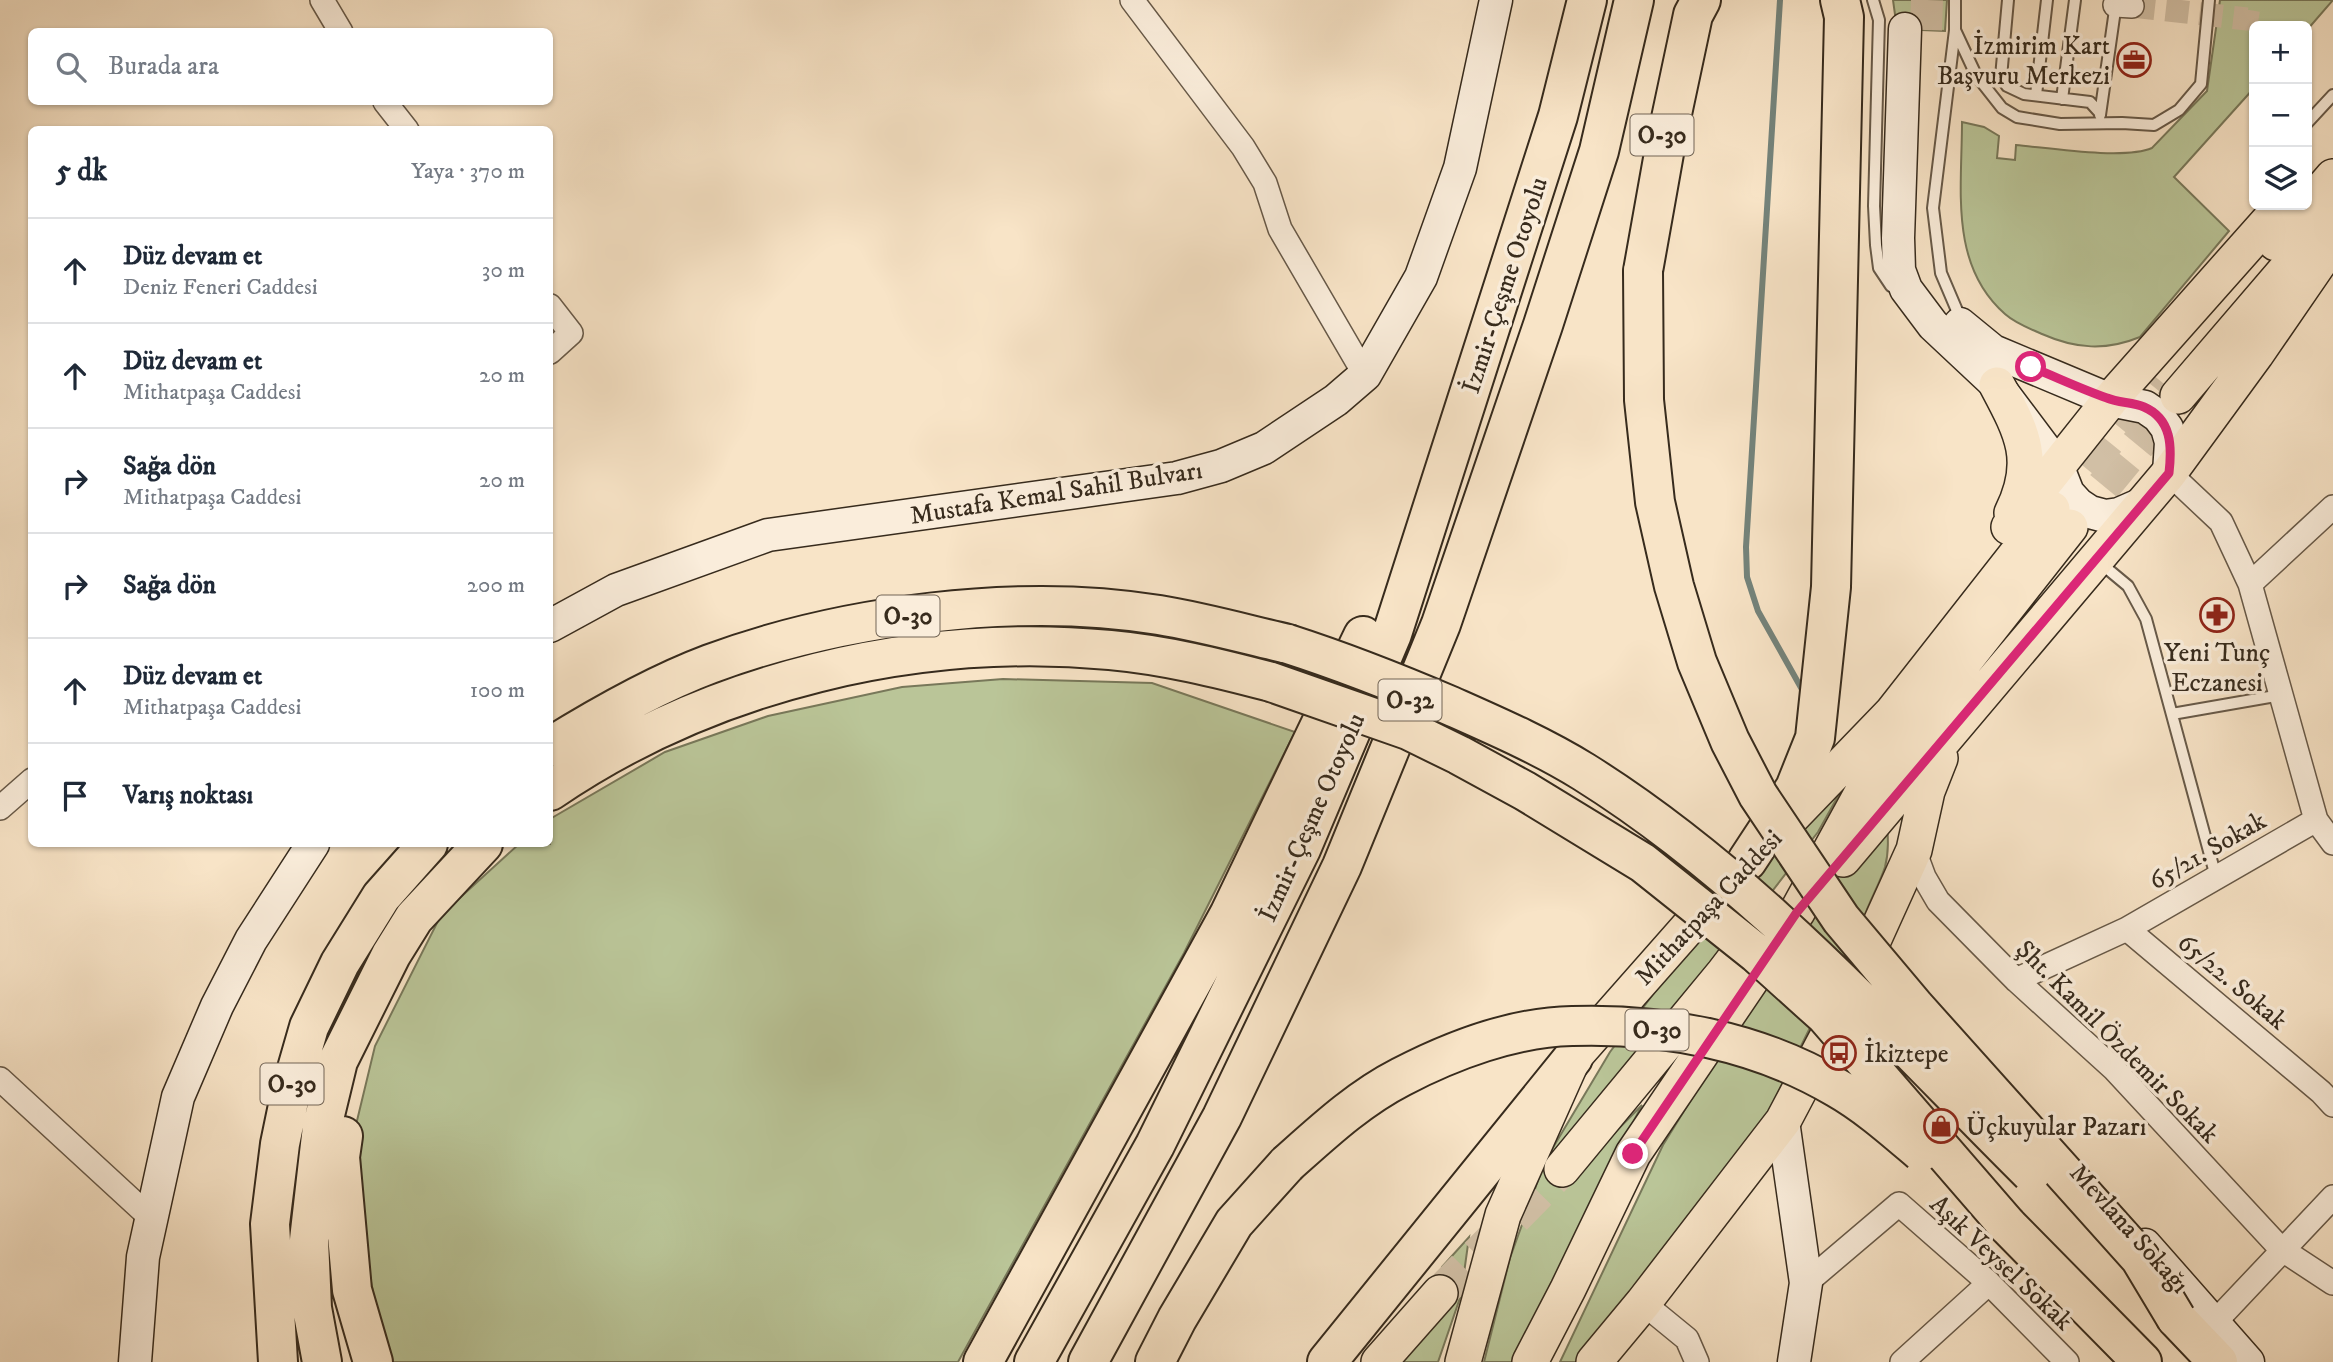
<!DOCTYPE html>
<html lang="tr">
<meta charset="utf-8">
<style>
:root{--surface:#fff;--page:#f6f6f7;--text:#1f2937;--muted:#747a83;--line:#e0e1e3}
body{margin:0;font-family:"IM FELL DW Pica",serif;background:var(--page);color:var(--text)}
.controls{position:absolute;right:21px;top:21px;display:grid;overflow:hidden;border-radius:10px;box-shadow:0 2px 5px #0004}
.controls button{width:63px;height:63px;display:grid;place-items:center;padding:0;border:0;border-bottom:2px solid var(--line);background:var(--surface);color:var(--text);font:35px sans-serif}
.stop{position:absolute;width:21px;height:21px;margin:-16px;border:5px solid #db2777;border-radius:50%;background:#fff}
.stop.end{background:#db2777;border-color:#fff;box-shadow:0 2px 7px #0008}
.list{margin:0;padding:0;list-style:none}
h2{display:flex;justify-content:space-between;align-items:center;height:91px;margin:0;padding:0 28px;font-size:30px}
h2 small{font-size:23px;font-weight:400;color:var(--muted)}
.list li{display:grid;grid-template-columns:46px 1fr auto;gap:21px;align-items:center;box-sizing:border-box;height:105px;padding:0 28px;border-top:2px solid var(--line)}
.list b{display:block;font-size:26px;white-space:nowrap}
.list p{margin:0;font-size:23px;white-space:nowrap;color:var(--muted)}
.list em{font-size:23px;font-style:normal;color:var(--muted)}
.icon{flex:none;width:38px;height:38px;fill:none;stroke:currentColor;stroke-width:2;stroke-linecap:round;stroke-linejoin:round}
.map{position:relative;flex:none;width:2333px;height:1362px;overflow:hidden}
.search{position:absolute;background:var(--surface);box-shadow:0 2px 5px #0004;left:28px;top:28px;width:525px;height:77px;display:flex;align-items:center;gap:18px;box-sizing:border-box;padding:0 24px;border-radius:10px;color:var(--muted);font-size:26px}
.panel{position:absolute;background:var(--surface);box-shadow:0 2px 5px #0004;left:28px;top:126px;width:525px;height:721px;border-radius:10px}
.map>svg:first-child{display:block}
.green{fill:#bac598;stroke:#78785a;stroke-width:2}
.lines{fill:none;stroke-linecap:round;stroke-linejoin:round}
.stream{stroke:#74837b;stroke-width:6}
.street-tunnel{stroke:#d1bfa5;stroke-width:23;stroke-dasharray:23 11;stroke-linecap:butt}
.secondary-tunnel{stroke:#d1bfa5;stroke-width:32;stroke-dasharray:32 16;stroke-linecap:butt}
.primary-tunnel{stroke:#d1bfa5;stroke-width:35;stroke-dasharray:35 18;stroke-linecap:butt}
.lane-casing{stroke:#675948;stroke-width:14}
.street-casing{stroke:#675948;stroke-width:26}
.secondary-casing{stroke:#372b1d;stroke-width:35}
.primary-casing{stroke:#372b1d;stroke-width:38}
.highway-casing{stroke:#372b1d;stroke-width:42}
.lane{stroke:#faeddb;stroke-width:10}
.street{stroke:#faeddb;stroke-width:23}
.secondary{stroke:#faeddb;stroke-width:32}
.primary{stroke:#f8e4c7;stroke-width:35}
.highway{stroke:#f8e4c7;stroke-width:38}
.highway-bridge-casing{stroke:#372b1d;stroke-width:42;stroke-linecap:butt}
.highway-bridge{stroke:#f8e4c7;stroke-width:38}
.route{stroke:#db2777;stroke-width:9}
.labels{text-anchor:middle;stroke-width:7;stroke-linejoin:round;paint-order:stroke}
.shield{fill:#faeddb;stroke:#726556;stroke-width:2}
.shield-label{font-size:24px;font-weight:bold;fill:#372b1d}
.poi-label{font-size:26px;fill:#372b1d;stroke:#faeddb;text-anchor:start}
.street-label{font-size:26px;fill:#372b1d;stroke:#faeddb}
</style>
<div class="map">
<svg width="2333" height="1362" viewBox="0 0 2333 1362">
<rect width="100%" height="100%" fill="#f8e4c7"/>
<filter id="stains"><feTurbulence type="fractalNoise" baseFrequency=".00286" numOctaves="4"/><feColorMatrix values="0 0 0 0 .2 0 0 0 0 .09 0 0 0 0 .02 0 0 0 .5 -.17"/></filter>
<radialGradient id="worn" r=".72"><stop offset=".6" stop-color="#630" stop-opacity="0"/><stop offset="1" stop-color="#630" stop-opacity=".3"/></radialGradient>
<!-- green -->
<path class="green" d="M1893,0h54l-2,31 -48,-2z
M2220,0h113l-26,30v-4h-53v62l-80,89 55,54 -89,106c-34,14 -64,12 -98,-3 -12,-5 -27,-11 -37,-20 -56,-49 -43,-125 -43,-192l22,5 15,9 -2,22 18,2 1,-15c33,3 108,15 136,3l55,-57z
M1003,679l149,4 143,49 -111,221 -226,409h-572l-38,-204 27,-112 66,-131 78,-71h31v-25l115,-67 103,-36 134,-29z
M1856,764l-38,68 -106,137 -150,217 80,-81 -76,149 -47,108h-35l26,-104 35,-97 65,-109 82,-110z
M1887,821c1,16 2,31 -2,46 -6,18 -16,35 -22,53l-94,191 -187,251h-22l103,-217 39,-63 142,-214z
M1469,1237l-8,58 -23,67h-42l42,-43 4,-52z"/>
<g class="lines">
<!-- stream -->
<path class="stream" d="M1780,0l-34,547 1,30 11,34 46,82"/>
<!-- street-tunnel -->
<path class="street-tunnel" d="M2132,6l115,13 3,-19"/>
<!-- secondary-tunnel -->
<path class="secondary-tunnel" d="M1926,30l1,-30"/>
<!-- primary-tunnel -->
<path class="primary-tunnel" d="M2052,509l106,-130
M2070,527l108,-131
M1440,1293l122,-124"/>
<!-- lane casing -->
<g class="lane-casing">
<path id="lane" d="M1873,0l6,20 -5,186 2,39 3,23 12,18
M1955,0v30l-22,178 8,65 20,47
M2008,0l-7,77 6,9 17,8 66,8 10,11
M1955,30l21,45 26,33 15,9 43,7 62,-1 32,2 25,-15 22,-26 8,-84
M2036,95l11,-95
M2062,99l13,-99
M2100,115l16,-112
M2307,123l26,-28
M2098,561l30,25 18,33 70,258
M2172,714l109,-19"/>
</g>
<!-- street casing -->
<g class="street-casing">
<path id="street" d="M322,0l19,32
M1132,0l111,147 22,36 15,46 85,146
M2115,5l17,1
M385,102l22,28
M550,306l21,27 -21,19
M2169,473l52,49 29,62 66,236 17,23
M2250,584l83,-77
M0,808l32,-28
M1914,850l10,27 14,24 78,79 98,89 167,180 52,34
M2127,929l194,163 12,13
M2016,980l111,-51 189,-109
M0,1079l152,140
M1806,1283l93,-79 90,79 78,79
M1643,1303l44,36 10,23
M2214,1323l119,-126
M1902,1362l87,-79"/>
</g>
<!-- secondary casing -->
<g class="secondary-casing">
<path id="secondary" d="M1905,29l-7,209 1,32 7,19 27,36 64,60 60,80 11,28 10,11 12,8 15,4 14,-2 23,-10
M1960,324l33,27 117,49 35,7 13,9 9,12 4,14 -2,31
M550,626l66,-36 152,-55 409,-57 44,-12 43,-18 72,-48 29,-25 56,-98 39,-109 36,-168
M1783,1121l23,162 -12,79
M2145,1245l103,117
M135,1362l8,-105 35,-160 39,-91 34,-66 62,-96"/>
</g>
<!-- primary casing -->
<g class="primary-casing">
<path id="primary" d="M2276,243l57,-66
M1997,385c25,47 41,76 15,128
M2178,396l155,-181
M2009,527l101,-127 173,-195
M1778,831l114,-118 160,-204
M1843,859l326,-386 87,-119 77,-112
M1562,1169l162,-196 39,-51
M1379,1362l61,-69
M1463,1362l40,-147 70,-157 149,-169
M1530,1362l38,-73 65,-135 164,-242 69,-126 204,-259
M1594,1362l49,-59 140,-182 59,-112 72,-159 13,-59 13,-33"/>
</g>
<!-- highway casing -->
<g class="highway-casing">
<path id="highway" d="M1643,271l23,-129 27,-127 8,-15
M550,747c50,-31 104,-62 160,-83 132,-49 309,-72 449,-49 43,7 86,19 129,29
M550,791c161,-110 366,-159 560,-141 55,5 108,18 161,32
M1747,861l48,-73 20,-50 16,-151 13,-570 -4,-17
M343,1136l-3,21 12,133 21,72
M2007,1225l135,137
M2176,1318l42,44
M278,1362l-8,-138 10,-80 12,-58 17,-59 31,-64 41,-66 47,-53
M322,1362l-10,-54 -3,-68 13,-113 16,-66 53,-106 23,-37 69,-74
M983,1362l246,-447 134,-279
M1034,1362l121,-217 146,-296 91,-215 166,-518 29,-116
M1088,1362l134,-245 120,-251 99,-242 102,-299 56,-174 35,-151
M1155,1362l22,-43 57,-96 53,-59
M1327,1362l246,-304"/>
</g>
<!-- lane -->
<use href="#lane" class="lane"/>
<!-- street -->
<use href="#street" class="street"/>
<!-- secondary -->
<use href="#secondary" class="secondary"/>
<!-- primary -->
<use href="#primary" class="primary"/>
<!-- highway -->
<use href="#highway" class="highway"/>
<!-- highway-bridge casing -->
<g class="highway-bridge-casing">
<path id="highway-bridge" d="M1643,271l1,129 11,102 19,84 23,76 33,79 28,54 83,124 74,88 225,251 36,60
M1288,644c56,18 109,39 163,62 45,20 91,40 133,66 171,107 305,260 447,401
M1271,682l137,48 51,25 66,36 118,72 113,90 70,63 181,209
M1287,1164c36,-32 71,-65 114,-87 50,-26 113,-50 171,-51 91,-3 186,15 265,62 30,17 58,42 84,64"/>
</g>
<!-- highway-bridge -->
<use href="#highway-bridge" class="highway-bridge"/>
</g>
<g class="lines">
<!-- route -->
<path class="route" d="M1633,1154l164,-242 372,-439c3,-26 3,-54 -25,-66 -11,-5 -25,-4 -37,-9 -26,-9 -51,-21 -76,-31"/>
</g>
<!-- icons -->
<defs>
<g id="office-ring" transform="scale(1.75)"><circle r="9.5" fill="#faeddb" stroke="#8f2418" stroke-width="1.5"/><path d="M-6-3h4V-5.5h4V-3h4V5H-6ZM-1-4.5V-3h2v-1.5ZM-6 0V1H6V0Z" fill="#8f2418"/></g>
<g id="pharmacy-ring" transform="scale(1.75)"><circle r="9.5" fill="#faeddb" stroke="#8f2418" stroke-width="1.5"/><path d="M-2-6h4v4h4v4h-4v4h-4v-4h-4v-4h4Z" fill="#8f2418"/></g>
<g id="bus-ring" transform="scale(1.75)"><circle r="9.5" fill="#faeddb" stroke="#8f2418" stroke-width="1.5"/><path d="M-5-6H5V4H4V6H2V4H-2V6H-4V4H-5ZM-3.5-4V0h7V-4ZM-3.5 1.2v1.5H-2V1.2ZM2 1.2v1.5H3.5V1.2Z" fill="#8f2418"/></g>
<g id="shop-ring" transform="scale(1.75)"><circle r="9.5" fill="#faeddb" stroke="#8f2418" stroke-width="1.5"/><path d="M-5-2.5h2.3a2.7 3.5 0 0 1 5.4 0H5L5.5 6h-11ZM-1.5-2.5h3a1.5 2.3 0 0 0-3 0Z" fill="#8f2418"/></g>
</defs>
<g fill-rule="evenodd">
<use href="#office-ring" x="2134" y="60"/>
<use href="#pharmacy-ring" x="2217" y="615"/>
<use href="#bus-ring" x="1839" y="1053"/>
<use href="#shop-ring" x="1941" y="1126"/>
</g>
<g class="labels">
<!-- shield labels -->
<g class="shield">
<rect x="1630.5" y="114.5" width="63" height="41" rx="5"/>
<rect x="876.5" y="595.5" width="63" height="41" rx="5"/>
<rect x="1378.5" y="679.5" width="63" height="41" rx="5"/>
<rect x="1625.5" y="1009.5" width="63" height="41" rx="5"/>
<rect x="260.5" y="1063.5" width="63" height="41" rx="5"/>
</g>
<g class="shield-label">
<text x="1662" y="143">O-30</text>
<text x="908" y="624">O-30</text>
<text x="1410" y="708">O-32</text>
<text x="1657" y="1038">O-30</text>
<text x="292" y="1092">O-30</text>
</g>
<!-- poi labels -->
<g class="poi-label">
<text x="2110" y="54" text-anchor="end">İzmirim Kart<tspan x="2110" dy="30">Başvuru Merkezi</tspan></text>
<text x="2217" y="661" text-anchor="middle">Yeni Tunç<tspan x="2217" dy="30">Eczanesi</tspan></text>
<text x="1864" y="1062">İkiztepe</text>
<text x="1966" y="1135">Üçkuyular Pazarı</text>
</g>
<!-- street labels -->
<g class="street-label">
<text transform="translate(1504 285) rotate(-72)" y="9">İzmir-Çeşme Otoyolu</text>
<text transform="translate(1056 492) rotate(-9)" y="9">Mustafa Kemal Sahil Bulvarı</text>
<text transform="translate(1311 817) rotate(-66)" y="9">İzmir-Çeşme Otoyolu</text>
<text transform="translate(2207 850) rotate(-30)" y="9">65/21. Sokak</text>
<text transform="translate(1708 907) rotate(-47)" y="9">Mithatpaşa Caddesi</text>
<text transform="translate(2233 981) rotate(40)" y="9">65/22. Sokak</text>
<text transform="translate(2118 1041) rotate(45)" y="9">Şht. Kamil Özdemir Sokak</text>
<text transform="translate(2130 1228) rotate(48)" y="9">Mevlana Sokağı</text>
<text transform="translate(2002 1262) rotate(43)" y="9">Aşık Veysel Sokak</text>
</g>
</g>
<rect width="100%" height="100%" filter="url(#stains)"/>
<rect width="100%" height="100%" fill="url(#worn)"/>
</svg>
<div class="controls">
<button>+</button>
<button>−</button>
<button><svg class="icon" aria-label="layers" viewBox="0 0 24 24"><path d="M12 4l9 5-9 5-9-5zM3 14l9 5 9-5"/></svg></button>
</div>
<div class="stop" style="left:2031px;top:367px"></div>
<div class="stop end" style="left:1633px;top:1154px"></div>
<div class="search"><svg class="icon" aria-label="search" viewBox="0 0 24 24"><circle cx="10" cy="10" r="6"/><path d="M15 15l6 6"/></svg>Burada ara</div>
<section class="panel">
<h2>5 dk<small>Yaya · 370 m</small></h2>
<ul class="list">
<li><svg class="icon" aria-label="ahead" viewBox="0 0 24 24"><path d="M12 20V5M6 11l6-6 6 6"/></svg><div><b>Düz devam et</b><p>Deniz Feneri Caddesi</p></div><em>30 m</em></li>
<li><svg class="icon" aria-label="ahead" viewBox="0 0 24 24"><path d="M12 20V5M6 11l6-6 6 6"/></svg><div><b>Düz devam et</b><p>Mithatpaşa Caddesi</p></div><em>20 m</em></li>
<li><svg class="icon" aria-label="right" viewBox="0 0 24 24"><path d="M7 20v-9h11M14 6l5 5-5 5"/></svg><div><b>Sağa dön</b><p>Mithatpaşa Caddesi</p></div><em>20 m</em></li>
<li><svg class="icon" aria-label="right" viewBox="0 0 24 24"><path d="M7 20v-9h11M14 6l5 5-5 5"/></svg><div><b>Sağa dön</b></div><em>200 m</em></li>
<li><svg class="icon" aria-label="ahead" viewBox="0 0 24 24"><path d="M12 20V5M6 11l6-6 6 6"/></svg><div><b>Düz devam et</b><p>Mithatpaşa Caddesi</p></div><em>100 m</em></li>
<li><svg class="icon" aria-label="arrive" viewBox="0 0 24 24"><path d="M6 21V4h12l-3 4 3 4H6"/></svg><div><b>Varış noktası</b></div></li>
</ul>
</section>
</div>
